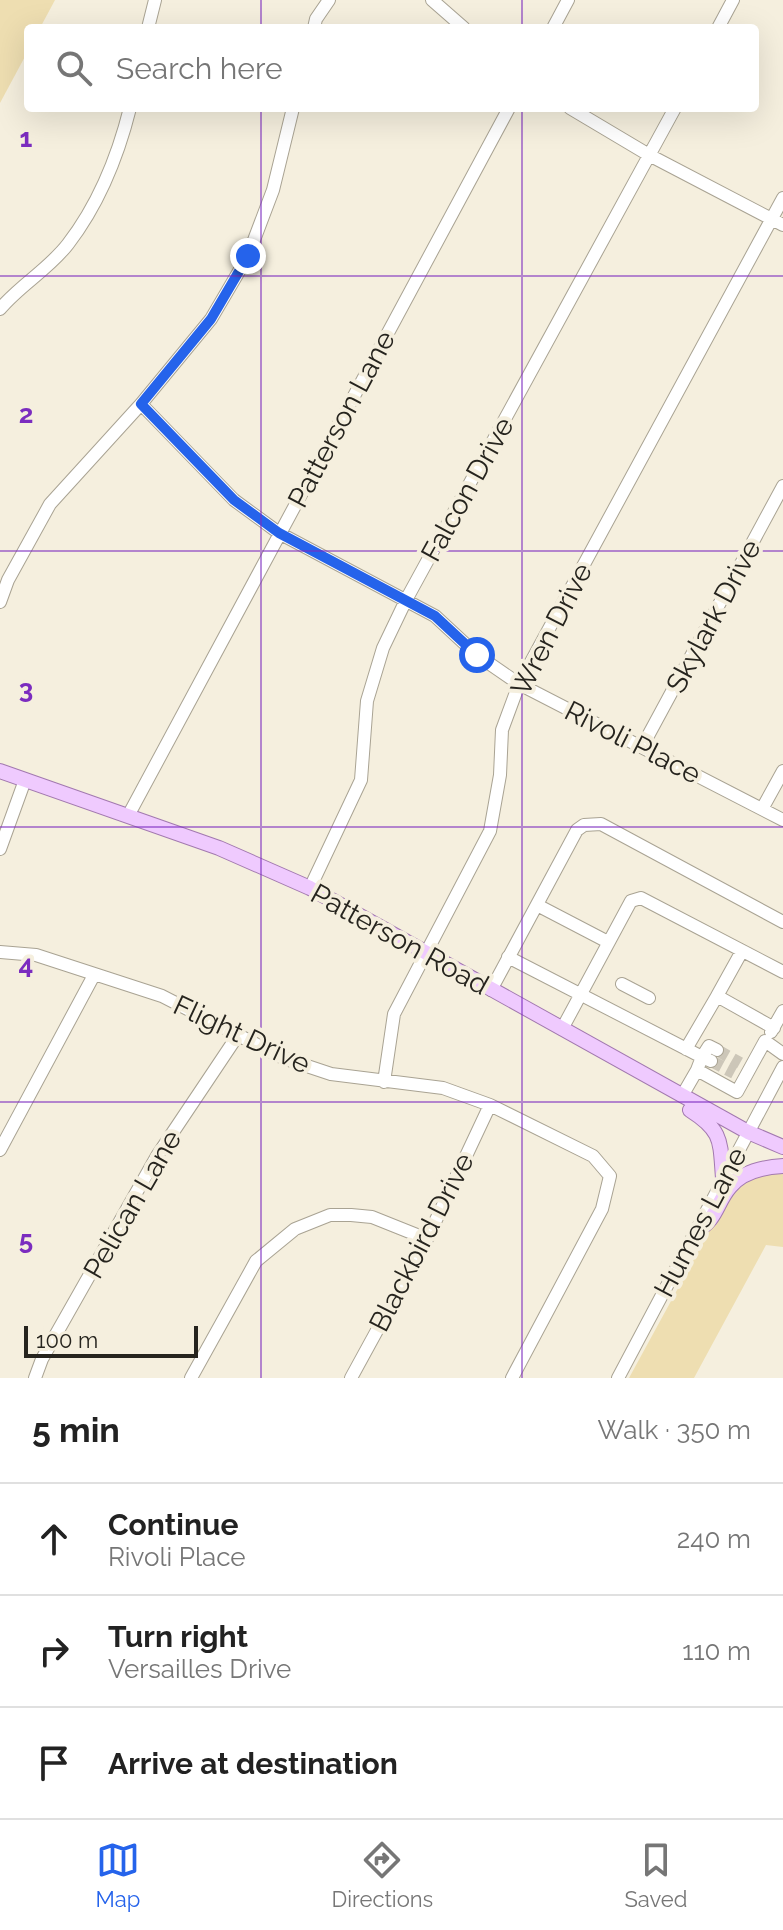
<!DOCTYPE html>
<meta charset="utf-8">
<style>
:root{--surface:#fff;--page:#f2f2f2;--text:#222;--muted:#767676;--line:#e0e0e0;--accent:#2563eb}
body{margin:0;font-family:Raleway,sans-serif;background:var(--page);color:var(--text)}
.scale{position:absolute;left:24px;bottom:20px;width:174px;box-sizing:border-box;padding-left:8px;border:4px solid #26241e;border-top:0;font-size:22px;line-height:28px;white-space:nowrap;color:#26241e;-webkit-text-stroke:6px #f5efde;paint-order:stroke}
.stop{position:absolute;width:24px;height:24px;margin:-18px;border:6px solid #2563eb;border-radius:50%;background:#fff}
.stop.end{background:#2563eb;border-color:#fff;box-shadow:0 2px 8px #0008}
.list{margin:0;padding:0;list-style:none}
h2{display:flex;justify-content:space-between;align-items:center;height:104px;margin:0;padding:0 32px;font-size:34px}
h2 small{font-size:26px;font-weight:400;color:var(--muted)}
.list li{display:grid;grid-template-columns:52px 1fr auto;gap:24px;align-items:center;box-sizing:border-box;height:112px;padding:0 32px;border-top:2px solid var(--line)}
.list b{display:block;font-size:30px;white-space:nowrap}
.list p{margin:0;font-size:26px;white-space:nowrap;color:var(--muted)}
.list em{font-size:26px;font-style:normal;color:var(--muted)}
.icon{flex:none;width:44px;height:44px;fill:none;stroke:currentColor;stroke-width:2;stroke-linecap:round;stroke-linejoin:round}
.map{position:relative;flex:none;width:783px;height:1378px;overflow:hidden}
.search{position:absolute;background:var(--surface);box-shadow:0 8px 32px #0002;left:24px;right:24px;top:24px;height:88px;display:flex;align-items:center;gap:20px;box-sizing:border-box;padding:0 28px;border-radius:8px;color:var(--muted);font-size:30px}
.sheet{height:440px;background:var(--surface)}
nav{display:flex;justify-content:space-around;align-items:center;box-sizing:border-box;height:112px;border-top:2px solid var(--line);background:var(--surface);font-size:22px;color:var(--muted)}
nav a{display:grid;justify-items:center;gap:4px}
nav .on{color:var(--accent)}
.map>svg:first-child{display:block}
.green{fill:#eedeb1}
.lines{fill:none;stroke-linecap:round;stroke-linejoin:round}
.minor-tunnel{stroke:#ccc6b8;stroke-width:12;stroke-dasharray:12 6;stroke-linecap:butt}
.minor-casing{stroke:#a9a393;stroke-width:14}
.major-casing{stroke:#a279af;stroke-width:16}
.minor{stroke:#fff;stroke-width:12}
.major{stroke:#efcafe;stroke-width:14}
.route{stroke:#2563eb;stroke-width:10}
.grid{fill:none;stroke:#7b2cbf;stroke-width:2;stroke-opacity:0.55}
.labels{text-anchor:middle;stroke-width:8;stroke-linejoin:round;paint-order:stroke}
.street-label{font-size:28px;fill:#26241e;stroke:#f5efde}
.grid-label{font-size:26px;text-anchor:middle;font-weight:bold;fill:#7b2cbf;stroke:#f5efde;stroke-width:8;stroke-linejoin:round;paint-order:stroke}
</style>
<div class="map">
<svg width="783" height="1378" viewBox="0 0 783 1378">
<rect width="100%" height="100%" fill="#f5efde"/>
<!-- green -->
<path class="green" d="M0,0h55l-15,28h-12v23l-28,52z
M783,1171v76l-17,-2 -72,133h-65l101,-185 12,-13z"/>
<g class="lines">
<!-- minor-tunnel -->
<path class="minor-tunnel" d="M717,1050l23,13
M711,1061l23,12"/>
<!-- minor casing -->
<g class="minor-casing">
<path id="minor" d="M432,0l32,28
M148,28l7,-28
M314,28l2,-9 13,-19
M553,28l15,-28
M718,28l15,-28
M570,108l79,47 134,70
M0,309c20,-24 49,-40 68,-65 30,-39 50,-88 62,-136
M141,404l93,96 45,33 156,83 42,39 42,29 264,136
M0,602l8,-22 42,-76 91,-100 70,-85 37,-63 25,-66 20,-82
M642,747l141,-261
M762,809l21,-38
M128,816l381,-708
M0,849l25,-69
M310,888l51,-108 6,-79 16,-53 23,-48 269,-492
M537,905l71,37
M0,952l36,3 126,41 121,62 48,16 112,14 47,17 103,51 17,20 -8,33 -90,169
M508,957l194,100 -5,13
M622,984l27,14
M491,990l86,-160 7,-5 17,-1 182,98
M717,996l25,-45
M562,1029l69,-128 10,-3 142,74
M771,1032l12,-21
M686,1049l31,-53 57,32
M711,1061l-9,-4 7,-11 8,4
M384,1082l10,-68 96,-183 10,-56 2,-45 17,-46 264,-486
M682,1096l15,-26 40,22 28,-51 18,13
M0,1150l94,-175
M35,1378l7,-19 115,-203 81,-121
M191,1378l65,-117 39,-32 35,-14h21l21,2 55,22
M351,1378l76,-139 63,-134
M618,1378l165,-311"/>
</g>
<!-- major casing -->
<g class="major-casing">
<path id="major" d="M0,771l219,77 91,40 438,244 35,15
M690,1110c33,21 30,31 33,68
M695,1231c22,-10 21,-28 35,-44 12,-15 35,-20 53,-21"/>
</g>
<!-- minor -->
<use href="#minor" class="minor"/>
<!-- major -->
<use href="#major" class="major"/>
</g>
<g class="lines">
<!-- route -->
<path class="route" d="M248,256l-37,63 -70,85 93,96 45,33 156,83 42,39"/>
</g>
<!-- grid -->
<path class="grid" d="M261,0v28M522,0v28M261,108v1270M522,108v1270M0,276h783M0,551h783M0,827h783M0,1102h783"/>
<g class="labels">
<!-- street labels -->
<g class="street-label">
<text transform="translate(341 419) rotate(-62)" y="10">Patterson Lane</text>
<text transform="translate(467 489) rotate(-61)" y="10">Falcon Drive</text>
<text transform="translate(713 616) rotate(-62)" y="10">Skylark Drive</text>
<text transform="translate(551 629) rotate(-63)" y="10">Wren Drive</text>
<text transform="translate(633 742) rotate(27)" y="10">Rivoli Place</text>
<text transform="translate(400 939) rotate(29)" y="10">Patterson Road</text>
<text transform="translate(242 1034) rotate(25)" y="10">Flight Drive</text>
<text transform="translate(132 1204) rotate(-60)" y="10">Pelican Lane</text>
<text transform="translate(700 1222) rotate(-62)" y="10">Humes Lane</text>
<text transform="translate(421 1242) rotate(-63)" y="10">Blackbird Drive</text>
</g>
</g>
<g class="grid-label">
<text x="26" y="147">1</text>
<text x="26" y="423">2</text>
<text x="26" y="698">3</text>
<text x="26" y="974">4</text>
<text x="26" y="1249">5</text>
</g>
</svg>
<div class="scale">100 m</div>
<div class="stop" style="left:477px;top:655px"></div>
<div class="stop end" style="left:248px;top:256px"></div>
<div class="search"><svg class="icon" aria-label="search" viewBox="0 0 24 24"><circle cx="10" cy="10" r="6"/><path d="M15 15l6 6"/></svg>Search here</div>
</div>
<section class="sheet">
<h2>5 min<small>Walk · 350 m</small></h2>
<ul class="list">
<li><svg class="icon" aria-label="ahead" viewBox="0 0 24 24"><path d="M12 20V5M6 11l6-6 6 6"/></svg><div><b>Continue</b><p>Rivoli Place</p></div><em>240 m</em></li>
<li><svg class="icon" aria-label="right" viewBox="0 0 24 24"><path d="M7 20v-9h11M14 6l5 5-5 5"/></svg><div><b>Turn right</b><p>Versailles Drive</p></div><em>110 m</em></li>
<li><svg class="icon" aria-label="arrive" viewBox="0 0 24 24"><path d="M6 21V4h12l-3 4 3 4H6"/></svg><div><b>Arrive at destination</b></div></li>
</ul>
</section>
<nav>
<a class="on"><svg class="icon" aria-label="map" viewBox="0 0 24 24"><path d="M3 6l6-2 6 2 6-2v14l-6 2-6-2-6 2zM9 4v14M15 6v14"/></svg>Map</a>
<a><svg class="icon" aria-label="directions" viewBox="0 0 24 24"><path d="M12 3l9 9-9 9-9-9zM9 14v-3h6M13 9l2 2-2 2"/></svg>Directions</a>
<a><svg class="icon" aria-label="saved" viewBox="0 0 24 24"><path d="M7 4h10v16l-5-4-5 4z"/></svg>Saved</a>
</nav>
